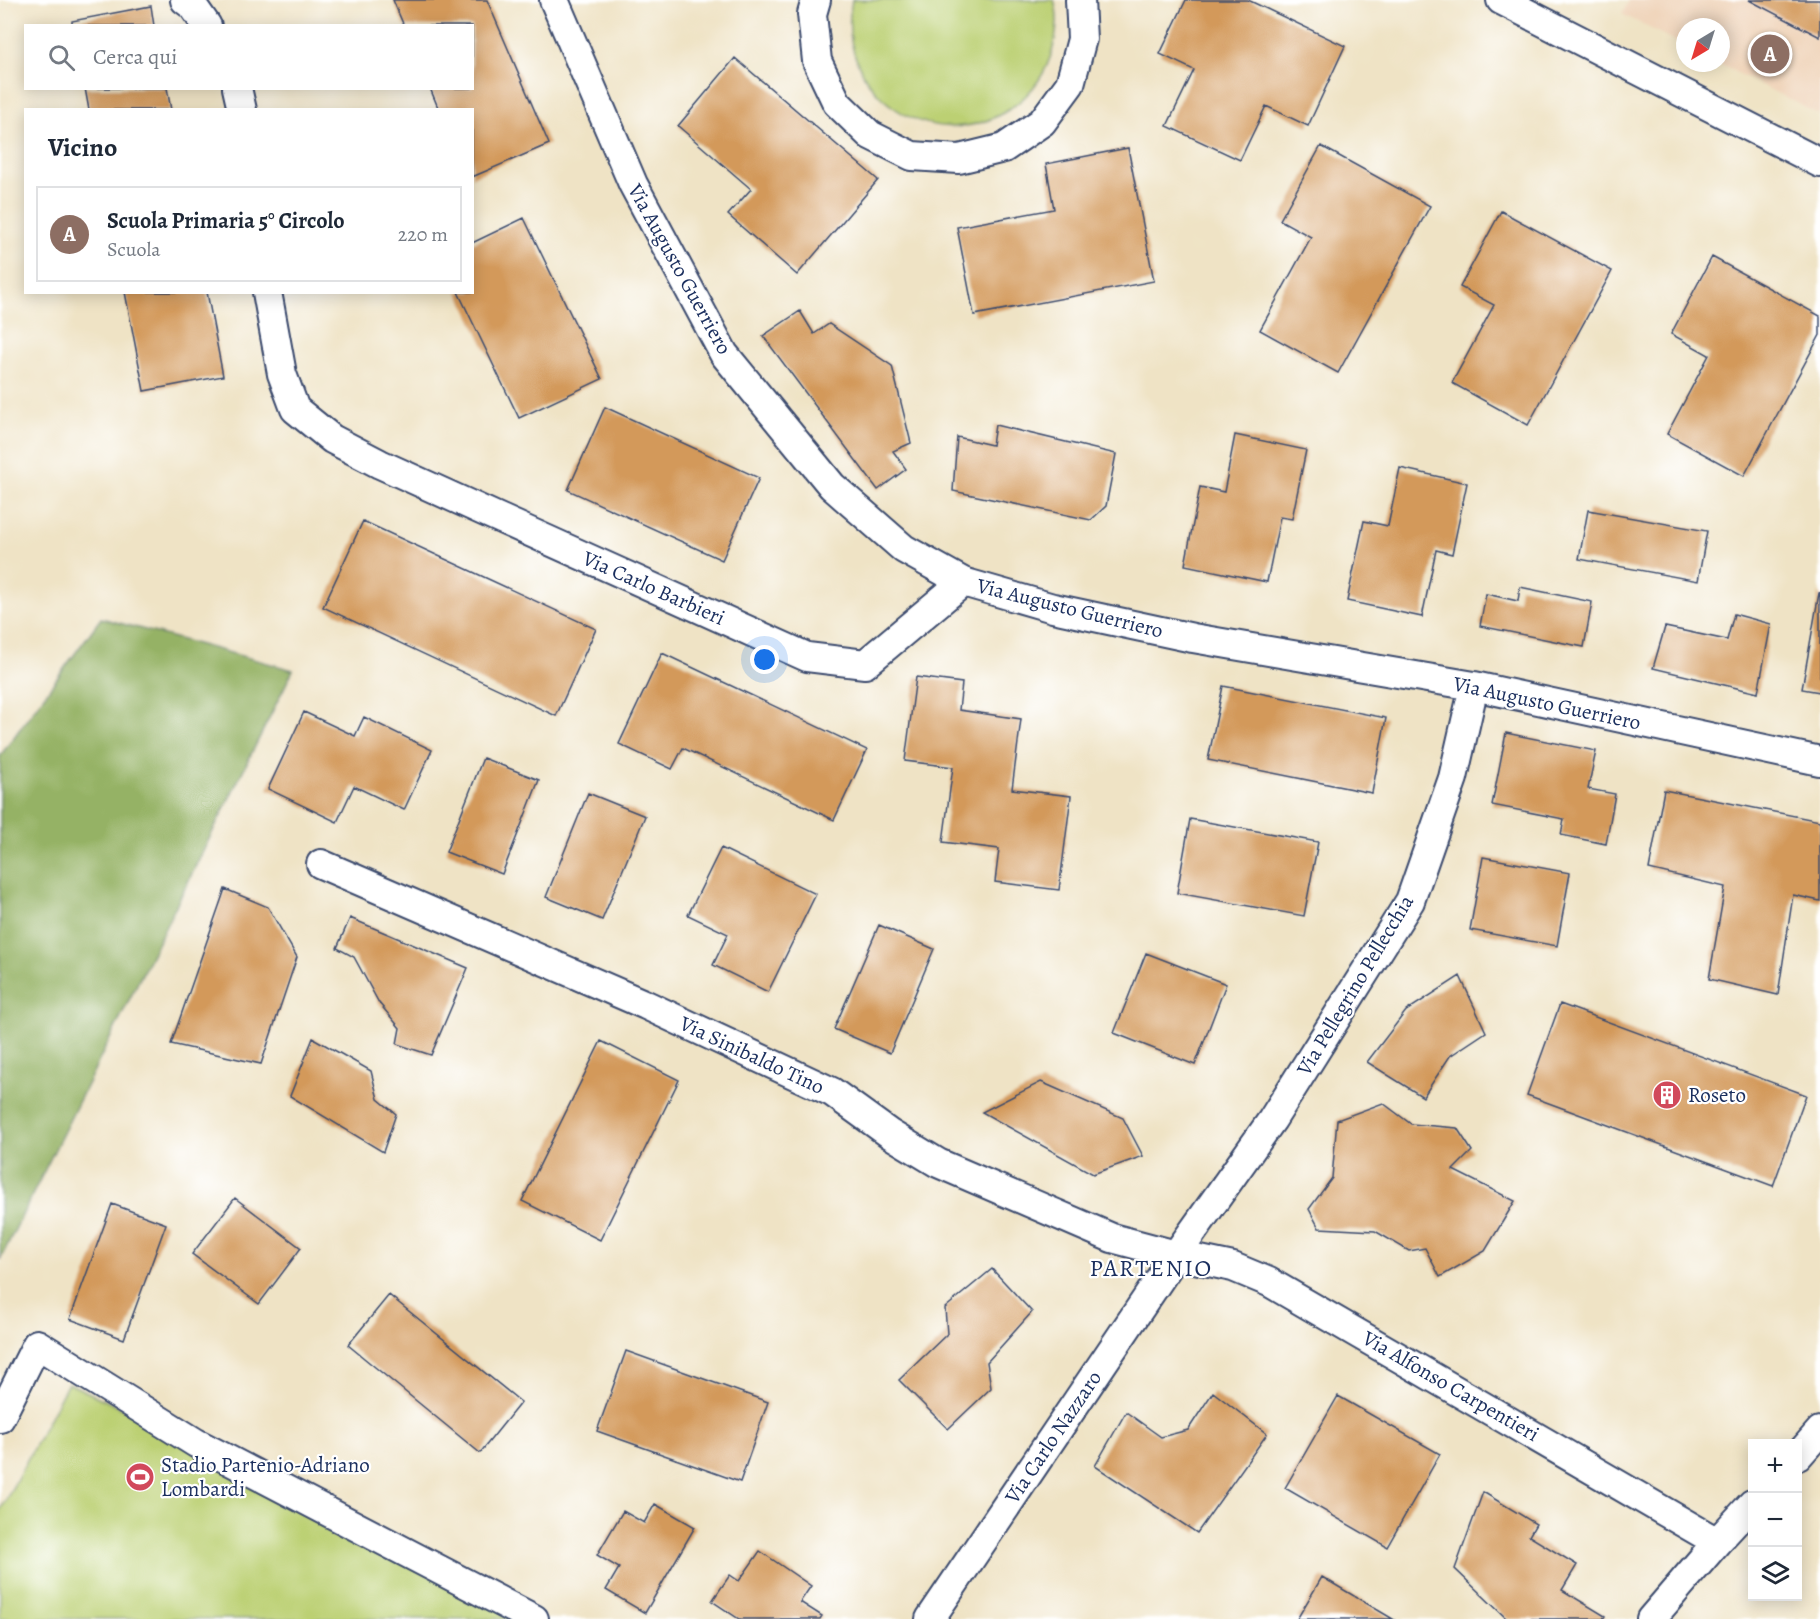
<!DOCTYPE html>
<html lang="it">
<meta charset="utf-8">
<style>
:root{--surface:#fff;--page:#f6f6f7;--text:#1f2937;--muted:#747a83;--line:#e0e1e3;--accent:#0f766e}
body{margin:0;font-family:Alegreya,serif;background:var(--page);color:var(--text)}
.controls{position:absolute;right:18px;bottom:18px;display:grid;overflow:hidden;border-radius:0px;box-shadow:0 3px 15px #0003}
.controls button{width:54px;height:54px;display:grid;place-items:center;padding:0;border:0;border-bottom:2px solid var(--line);background:var(--surface);color:var(--text);font:30px sans-serif}
.compass{position:absolute;left:1676px;top:18px;width:54px;height:54px;border-radius:50%;background:var(--surface);box-shadow:0 3px 15px #0003;rotate:218deg}
.you{position:absolute;left:765px;top:660px;width:21px;height:21px;margin:-15px;border:4px solid #fff;border-radius:50%;background:#1a73e8;box-shadow:0 0 0 9px #1a73e833}
.badge{display:grid;place-items:center;width:39px;height:39px;border-radius:50%;background:var(--accent);color:#fff;font-size:20px;font-weight:700}
.pin{position:absolute;translate:-50% -50%;border:3px solid #fff;box-shadow:0 2px 6px #0006}
.list{margin:0;padding:0;list-style:none}
h2{display:flex;justify-content:space-between;align-items:center;height:78px;margin:0;padding:0 24px;font-size:26px}
h2 small{font-size:20px;font-weight:400;color:var(--muted)}
.list li{display:grid;grid-template-columns:39px 1fr auto;gap:18px;align-items:center;box-sizing:border-box;height:96px;margin:0 12px 12px;padding:0 12px;border:2px solid var(--line);border-radius:0px}
.list b{display:block;font-size:22px;white-space:nowrap}
.list p{margin:0;font-size:20px;white-space:nowrap;color:var(--muted)}
.list em{font-size:20px;font-style:normal;color:var(--muted)}
.icon{flex:none;width:33px;height:33px;fill:none;stroke:currentColor;stroke-width:2;stroke-linecap:round;stroke-linejoin:round}
.map{position:relative;flex:none;width:1820px;height:1619px;overflow:hidden}
.search{position:absolute;background:var(--surface);box-shadow:0 3px 15px #0003;left:24px;top:24px;width:450px;height:66px;display:flex;align-items:center;gap:15px;box-sizing:border-box;padding:0 21px;border-radius:0px;color:var(--muted);font-size:22px}
.panel{position:absolute;background:var(--surface);box-shadow:0 3px 15px #0003;left:24px;top:108px;width:450px;height:186px;border-radius:0px}
.map>svg:first-child{display:block}
.built{fill:#f0d5bc}
.green{fill:#bcd073;stroke:#6c8068;stroke-width:1.5}
.forest{fill:#95b265;stroke:#587062;stroke-width:1.5}
.building{fill:#d3995a}
.lines{fill:none;stroke-linecap:round;stroke-linejoin:round}
.minor-casing{stroke:#3b4a6d;stroke-width:32}
.minor{stroke:#fff;stroke-width:28}
.labels{text-anchor:middle;stroke-width:4.5;stroke-linejoin:round;paint-order:stroke}
.street-label{font-size:21px;fill:#1b2f5e;stroke:#fff}
.poi-label{font-size:21px;fill:#1b2f5e;stroke:#fff;text-anchor:start}
.quarter-label{font-size:24px;letter-spacing:1.5px;fill:#1b2f5e;stroke:#fff}
</style>
<div class="map">
<svg width="1820" height="1619" viewBox="0 0 1820 1619">
<rect width="100%" height="100%" fill="#fff"/>
<filter id="ink" filterUnits="userSpaceOnUse"><feTurbulence type="fractalNoise" baseFrequency=".0167" numOctaves="2"/><feDisplacementMap in="SourceGraphic" scale="12" xChannelSelector="R" yChannelSelector="G"/><feConvolveMatrix kernelMatrix="1 2 1 2 8 2 1 2 1" color-interpolation-filters="sRGB"/></filter>
<filter id="wash" filterUnits="userSpaceOnUse"><feTurbulence type="fractalNoise" baseFrequency=".008" numOctaves="4" result="noise"/><feDisplacementMap in="SourceGraphic" scale="24" xChannelSelector="R" yChannelSelector="G"/><feGaussianBlur stdDeviation="1.35" result="paint"/><feColorMatrix in="noise" values="0 0 0 0 0 0 0 0 0 0 0 0 0 0 0 0 0 1.4 0 .05"/><feComposite in="paint" operator="in"/></filter>
<g filter="url(#wash)">
<rect width="100%" height="100%" fill="#efe3c5"/>
<!-- built -->
<path class="built" d="M1629,0h191v115l-102,-52h3v-36h-36v19l-63,-32z"/>
<!-- green -->
<path class="green" d="M852,0h202c6,18 2,40 -4,58 -8,22 -22,39 -42,52 -78,50 -175,-20 -156,-110z
M68,1383l128,60 338,176h-534v-108z"/>
<!-- forest -->
<path class="forest" d="M101,618l192,52 -293,590v-504z"/>
<g id="blocks">
<!-- building -->
<path class="building" d="M393,0h94l62,144 -77,33v-67h-33l-9,-22h42v-62h-68z
M1186,0h62l97,46 -37,80 -42,-20 -26,54 -73,-34 27,-56 -34,-16z
M1749,0h71v37z
M151,6l3,20h-82v-5z
M735,58l143,122 -81,95 -69,-60 23,-26 -73,-63z
M85,88h82l4,22h-82z
M1321,146l109,60 -92,167 -78,-43 51,-93 -31,-17z
M1128,148l26,133 -180,34 -17,-88 97,-18 -8,-45z
M1501,211l111,60 -84,154 -76,-42 42,-78 -34,-18z
M524,218l78,161 -83,39 -61,-126h14v-49z
M1712,257l108,59v19l-76,141 -77,-42 42,-79 -38,-21z
M125,292h82l16,84 -79,15z
M800,311l14,23 15,-10 63,42 19,77 -18,8 13,18 -28,21 -115,-154z
M605,407l154,71 -37,82 -154,-70z
M995,425l121,29 -10,52 -15,14 -138,-29 4,-54 35,8z
M1235,435l71,15 -14,69 -12,-2 -13,65 -82,-17 15,-78 24,5z
M1400,468l67,15 -15,71 -16,-4 -14,67 -75,-16 17,-80 24,5z
M1588,510l119,21 -9,50 -119,-22z
M363,521l233,108 -40,87 -233,-109z
M1520,587l72,15 -8,45 -104,-21 6,-32 32,7z
M1819,593h1v99l-18,-3z
M1734,614l37,10 -13,69 -105,-25 12,-41 62,13z
M662,653l205,97 -33,70 -151,-72 -11,21 -53,-25z
M916,677l46,6 -3,27 62,9 -9,70 59,7 -12,94 -64,-8 4,-33 -56,-7 10,-75 -48,-6z
M1223,686l163,32 -14,75 -164,-33z
M304,712l51,24 9,-19 68,33 -28,60 -50,-24 -17,36 -69,-33z
M1506,733l90,18 -8,38 27,5 -9,50 -45,-9 3,-16 -72,-14z
M483,758l56,22 -37,94 -56,-22z
M1664,790l156,31v80l-27,-6 -15,100 -69,-16 16,-92 -76,-18z
M588,793l57,23 -43,104 -56,-23z
M1190,819l128,23 -14,74 -127,-23z
M721,848l95,46 -48,98 -55,-27 15,-31 -40,-19z
M1483,857l87,16 -13,73 -87,-16z
M225,889l43,18 29,50 -36,107 -90,-20z
M350,918l118,50 -37,87 -34,-11 3,-16 -21,-25 -25,-46 -17,-9z
M879,925l55,24 -44,104 -56,-24z
M1146,953l80,31 -31,81 -81,-32z
M1460,976l26,56 -36,24 -27,41 -56,-35 39,-51z
M1560,1004l246,91 -33,91 -246,-91z
M313,1038l58,33 7,28 18,15 -13,38 -93,-56z
M601,1041l78,39 -79,160 -78,-39z
M1041,1082l82,36 20,38 -50,18 -111,-62z
M1383,1103l28,21 46,4 15,23 -19,19 62,31 -30,50 -45,26 -15,-29 -16,3 -34,-20 -56,-3 -10,-19 23,-31 5,-58z
M235,1198l66,50 -42,56 -67,-50z
M112,1204l54,20 -42,115 -54,-20z
M992,1269l40,43 -45,50 4,26 -43,41 -49,-49 48,-46 -2,-26z
M389,1295l132,107 -41,51 -132,-108z
M626,1351l142,51 -28,80 -143,-51z
M1213,1392l54,42 -70,99 -102,-67 31,-54 35,25 27,-7z
M1338,1396l102,58 -53,93 -102,-59z
M1483,1492l53,32 -7,12 48,29 -15,25 43,26 -2,3h-96l-52,-50z
M655,1504l40,23 -50,86 -39,-23 13,-22 -22,-13 26,-44 21,12z
M760,1551l51,35 -11,16 22,14 -2,3h-81l-27,-18 18,-26 9,6z
M1322,1577l71,42h-96z"/>
</g>
</g>
<g filter="url(#ink)">
<use href="#blocks" fill-opacity="0" stroke="#3b4a6d" stroke-width="1.5"/>
<g class="lines">
<!-- minor casing -->
<g class="minor-casing">
<path id="minor" d="M185,0l8,6 14,20
M554,0l79,184 91,170 108,132 72,63 59,33 90,26 140,30 281,48 346,75
M816,0l-4,14 5,47 20,42 33,32 42,21 47,3 45,-11 38,-26 28,-38 12,-45 -2,-39
M1501,0l319,163
M237,88l5,22
M267,292l15,82 13,35 37,30 48,25 110,50 317,143 58,7 98,-82
M321,864l325,141 186,87 58,42 48,29 174,75 64,17 57,12 36,15 448,260
M0,1418l37,-74 159,99 338,176
M1798,1456l22,-25
M930,1619l246,-364 96,-135 138,-219 43,-123 21,-92
M1651,1619l66,-77 35,-38"/>
</g>
<!-- minor -->
<use href="#minor" class="minor"/>
</g>
</g>
<!-- icons -->
<defs>
<g id="building-disc" transform="scale(1.5)"><circle r="9.5" fill="#d1495b" stroke="#fff"/><path d="M-4-6H4V6H1V3H-1V6H-4ZM-2.5-4.3h1.7v1.8h-1.7ZM.8-4.3h1.7v1.8H.8ZM-2.5-1h1.7V.8h-1.7ZM.8-1h1.7V.8H.8Z" fill="#fff"/></g>
<g id="stadium-disc" transform="scale(1.5)"><circle r="9.5" fill="#d1495b" stroke="#fff"/><path d="M0-5a6.5 5 0 1 0 0 10a6.5 5 0 1 0 0-10ZM-3.5-1.8h7v3.6h-7Z" fill="#fff"/></g>
</defs>
<g fill-rule="evenodd">
<use href="#building-disc" x="1667" y="1095"/>
<use href="#stadium-disc" x="140" y="1477"/>
</g>
<g class="labels">
<!-- street labels -->
<g class="street-label">
<text transform="translate(680 269) rotate(61)" y="7">Via Augusto Guerriero</text>
<text transform="translate(654 588) rotate(24)" y="7">Via Carlo Barbieri</text>
<text transform="translate(1070 608) rotate(14)" y="7">Via Augusto Guerriero</text>
<text transform="translate(1547 703) rotate(12)" y="7">Via Augusto Guerriero</text>
<text transform="translate(1355 985) rotate(-59)" y="7">Via Pellegrino Pellecchia</text>
<text transform="translate(752 1055) rotate(25)" y="7">Via Sinibaldo Tino</text>
<text transform="translate(1451 1386) rotate(30)" y="7">Via Alfonso Carpentieri</text>
<text transform="translate(1053 1437) rotate(-56)" y="7">Via Carlo Nazzaro</text>
</g>
<!-- poi labels -->
<g class="poi-label">
<text x="1688" y="1102">Roseto</text>
<text x="161" y="1472">Stadio Partenio-Adriano<tspan x="161" dy="24">Lombardi</tspan></text>
</g>
<!-- quarter labels -->
<g class="quarter-label">
<text x="1151" y="1276">PARTENIO</text>
</g>
</g>
</svg>
<div class="controls">
<button>+</button>
<button>−</button>
<button><svg class="icon" aria-label="layers" viewBox="0 0 24 24"><path d="M12 4l9 5-9 5-9-5zM3 14l9 5 9-5"/></svg></button>
</div>
<svg class="compass" viewBox="-18 -18 36 36"><path d="M0-13l5 13h-10z" fill="#e53935"/><path d="M0 13l5-13h-10z" fill="#747a83"/></svg>
<div class="you"></div>
<div class="pin badge" style="left:1770px;top:54px;background:#8d6e63">A</div>
<div class="search"><svg class="icon" aria-label="search" viewBox="0 0 24 24"><circle cx="10" cy="10" r="6"/><path d="M15 15l6 6"/></svg>Cerca qui</div>
<section class="panel">
<h2>Vicino<small></small></h2>
<ul class="list">
<li><span class="badge" style="background:#8d6e63">A</span><div><b>Scuola Primaria 5° Circolo</b><p>Scuola</p></div><em>220 m</em></li>
</ul>
</section>
</div>
